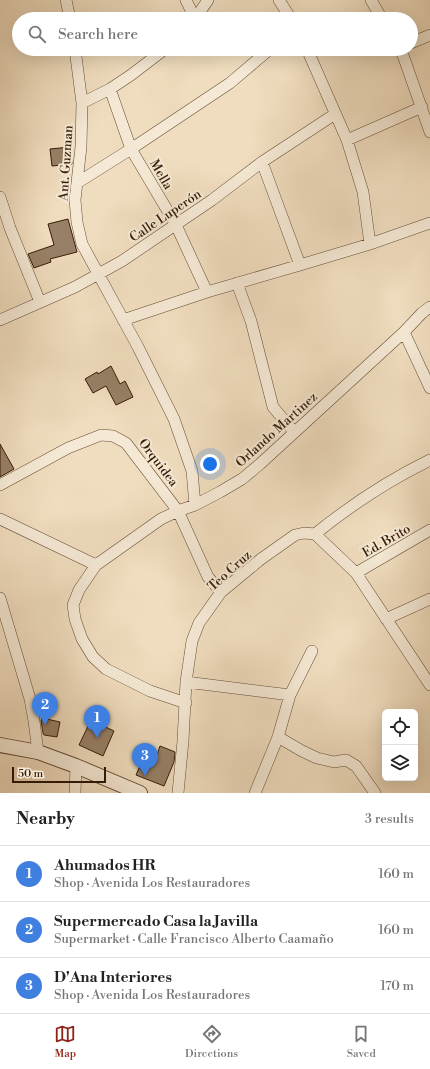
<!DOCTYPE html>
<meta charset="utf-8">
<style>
:root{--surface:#fff;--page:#f2f2f2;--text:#222;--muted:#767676;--line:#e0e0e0;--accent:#8f2418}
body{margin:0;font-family:"Libre Bodoni",serif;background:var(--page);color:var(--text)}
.controls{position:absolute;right:12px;bottom:12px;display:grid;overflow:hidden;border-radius:6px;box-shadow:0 4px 16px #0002}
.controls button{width:36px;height:36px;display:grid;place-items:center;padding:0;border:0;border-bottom:1px solid var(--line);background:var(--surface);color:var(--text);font:20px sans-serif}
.scale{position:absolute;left:12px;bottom:10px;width:94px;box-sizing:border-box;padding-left:4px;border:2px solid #361c07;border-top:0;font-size:11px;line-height:14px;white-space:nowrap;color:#361c07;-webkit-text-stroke:3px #f5e9d5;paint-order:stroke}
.you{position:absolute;left:210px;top:464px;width:14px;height:14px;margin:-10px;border:3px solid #fff;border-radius:50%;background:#1a73e8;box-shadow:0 0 0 6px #1a73e833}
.badge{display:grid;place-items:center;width:26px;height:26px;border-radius:50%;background:var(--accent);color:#fff;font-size:13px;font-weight:700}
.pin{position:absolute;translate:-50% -33px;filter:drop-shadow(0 1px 2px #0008)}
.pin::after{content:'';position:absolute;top:21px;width:14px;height:12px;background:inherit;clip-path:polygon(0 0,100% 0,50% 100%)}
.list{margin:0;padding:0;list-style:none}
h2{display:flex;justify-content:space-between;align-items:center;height:52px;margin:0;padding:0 16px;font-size:17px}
h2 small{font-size:13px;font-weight:400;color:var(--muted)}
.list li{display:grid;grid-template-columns:26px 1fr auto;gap:12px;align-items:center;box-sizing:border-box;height:56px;padding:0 16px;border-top:1px solid var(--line)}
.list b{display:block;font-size:15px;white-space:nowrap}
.list p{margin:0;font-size:13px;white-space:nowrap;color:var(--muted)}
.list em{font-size:13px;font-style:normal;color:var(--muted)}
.icon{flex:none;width:22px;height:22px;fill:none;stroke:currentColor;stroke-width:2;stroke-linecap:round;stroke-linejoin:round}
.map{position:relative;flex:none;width:430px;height:793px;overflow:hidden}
.search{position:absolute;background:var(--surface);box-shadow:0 4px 16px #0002;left:12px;right:12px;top:12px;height:44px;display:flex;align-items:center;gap:10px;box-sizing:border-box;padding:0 14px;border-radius:22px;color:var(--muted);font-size:15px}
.sheet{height:220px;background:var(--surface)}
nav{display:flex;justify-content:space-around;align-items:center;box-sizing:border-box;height:56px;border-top:1px solid var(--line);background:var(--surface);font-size:11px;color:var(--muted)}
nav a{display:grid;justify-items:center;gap:2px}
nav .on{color:var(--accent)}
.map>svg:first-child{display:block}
.building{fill:#978067;stroke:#361c07}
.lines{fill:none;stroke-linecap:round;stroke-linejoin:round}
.minor-casing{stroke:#644c35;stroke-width:12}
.tertiary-casing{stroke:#644c35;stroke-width:16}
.minor{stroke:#f5e9d5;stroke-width:11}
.tertiary{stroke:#f5e9d5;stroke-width:14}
.labels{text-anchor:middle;stroke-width:4;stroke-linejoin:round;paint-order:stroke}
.street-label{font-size:13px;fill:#361c07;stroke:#f5e9d5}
</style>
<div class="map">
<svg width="430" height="793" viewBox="0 0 430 793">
<rect width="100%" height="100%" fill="#f0ddbf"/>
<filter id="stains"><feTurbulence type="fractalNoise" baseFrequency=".005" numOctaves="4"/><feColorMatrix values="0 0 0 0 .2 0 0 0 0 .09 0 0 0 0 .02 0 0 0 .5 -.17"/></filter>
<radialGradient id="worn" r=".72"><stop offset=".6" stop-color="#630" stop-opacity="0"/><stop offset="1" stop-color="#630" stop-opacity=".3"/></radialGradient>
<!-- building -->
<path class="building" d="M70,147l2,17 -20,2 -2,-17z
M68,219l9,33 -27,7 1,3 -17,6 -6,-14 26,-9 -6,-21z
M111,366l9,18 5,-3 8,16 -17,8 -10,-19 -13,7 -8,-14 12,-7 1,2z
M0,444l14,25 -14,8z
M42,718l18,4 -3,15 -13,-2 -1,-2 -2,-12z
M91,720l23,11 -11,25 -24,-11z
M160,746l15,6 -1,10 -10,24 -28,-11 9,-21 11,4z"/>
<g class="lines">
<!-- minor casing -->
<g class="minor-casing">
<path id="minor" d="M66,0l4,19
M186,0l9,19
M279,0l12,19
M371,0l11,19
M195,19l13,-19
M411,43l19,-8
M75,49l7,54 -1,44 -6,53 2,22 5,22 56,103 36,72 18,52 3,34
M307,49l40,91 16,52 7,52
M400,49l4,9 26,74
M110,89l21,60 45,76 31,67
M82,103l28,-14 21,-14 34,-26
M347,140l75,-33
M262,162l38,103
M77,183l54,-34 99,-66 40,-34
M0,197l10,31 30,74
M237,283l14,38 22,86 21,25
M0,320l75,-33 47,-26 90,-61 50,-38 73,-48
M123,320l84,-28 93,-27 70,-21 60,-21
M404,332l26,56
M0,485l68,-37 33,-13 12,1 13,7 52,68 30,66 13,15
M0,519l96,46
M315,534l41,39 74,112
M356,573l74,-43
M0,598l30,101 4,22 4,31
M386,619l44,-20
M186,682l104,13
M186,703l-36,-12 -44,-22 -13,-12 -11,-18 -7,-20 -2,-14 6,-15 17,-25 65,-46 17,-8 17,-6 25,-13 22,-13 18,-15 144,-132 18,-19 8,-6
M278,737l24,14 15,7 17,4 12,-2 10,6 19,27
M75,793l1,-27
M178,793l5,-52 3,-59 6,-41 7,-18 22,-31 40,-33 34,-24 9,-2 11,1c36,-29 74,-54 115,-74
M255,793l23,-56 12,-42 22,-44"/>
</g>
<!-- tertiary casing -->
<g class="tertiary-casing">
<path id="tertiary" d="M0,745l38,7 38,14 64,27"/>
</g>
<!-- minor -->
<use href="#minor" class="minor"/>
<!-- tertiary -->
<use href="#tertiary" class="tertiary"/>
</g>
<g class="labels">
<!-- street labels -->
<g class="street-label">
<text transform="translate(65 163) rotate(-86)" y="5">Ant. Guzman</text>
<text transform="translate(162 174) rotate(60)" y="5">Mella</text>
<text transform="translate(165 215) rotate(-34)" y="5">Calle Luperón</text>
<text transform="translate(276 429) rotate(-42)" y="5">Orlando Martinez</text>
<text transform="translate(159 462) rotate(53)" y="5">Orquidea</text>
<text transform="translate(386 540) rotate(-30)" y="5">Ed. Brito</text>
<text transform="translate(229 570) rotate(-42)" y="5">Teo Cruz</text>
</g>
</g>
<rect width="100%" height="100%" filter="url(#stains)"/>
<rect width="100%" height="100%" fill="url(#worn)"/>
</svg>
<div class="controls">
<button><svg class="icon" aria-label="locate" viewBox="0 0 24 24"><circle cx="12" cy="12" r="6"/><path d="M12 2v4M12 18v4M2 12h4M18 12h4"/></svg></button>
<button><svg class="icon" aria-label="layers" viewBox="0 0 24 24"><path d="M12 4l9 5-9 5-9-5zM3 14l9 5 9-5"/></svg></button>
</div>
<div class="scale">50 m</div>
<div class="you"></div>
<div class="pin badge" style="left:97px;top:738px;background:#3f7fe0">1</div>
<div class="pin badge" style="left:45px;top:725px;background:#3f7fe0">2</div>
<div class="pin badge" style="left:145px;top:776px;background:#3f7fe0">3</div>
<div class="search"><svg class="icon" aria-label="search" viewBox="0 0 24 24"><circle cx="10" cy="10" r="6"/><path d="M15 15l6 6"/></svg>Search here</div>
</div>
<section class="sheet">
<h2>Nearby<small>3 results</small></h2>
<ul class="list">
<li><span class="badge" style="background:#3f7fe0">1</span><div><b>Ahumados HR</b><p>Shop · Avenida Los Restauradores</p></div><em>160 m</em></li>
<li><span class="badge" style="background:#3f7fe0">2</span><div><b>Supermercado Casa la Javilla</b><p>Supermarket · Calle Francisco Alberto Caamaño</p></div><em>160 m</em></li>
<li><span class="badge" style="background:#3f7fe0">3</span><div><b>D'Ana Interiores</b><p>Shop · Avenida Los Restauradores</p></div><em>170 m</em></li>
</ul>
</section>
<nav>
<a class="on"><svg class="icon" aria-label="map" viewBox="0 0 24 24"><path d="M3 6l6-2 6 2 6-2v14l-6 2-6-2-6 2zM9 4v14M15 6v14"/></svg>Map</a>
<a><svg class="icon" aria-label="directions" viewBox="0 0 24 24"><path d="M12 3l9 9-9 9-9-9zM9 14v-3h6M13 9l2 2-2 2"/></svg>Directions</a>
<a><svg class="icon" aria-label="saved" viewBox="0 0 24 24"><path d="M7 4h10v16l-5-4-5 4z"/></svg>Saved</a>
</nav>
